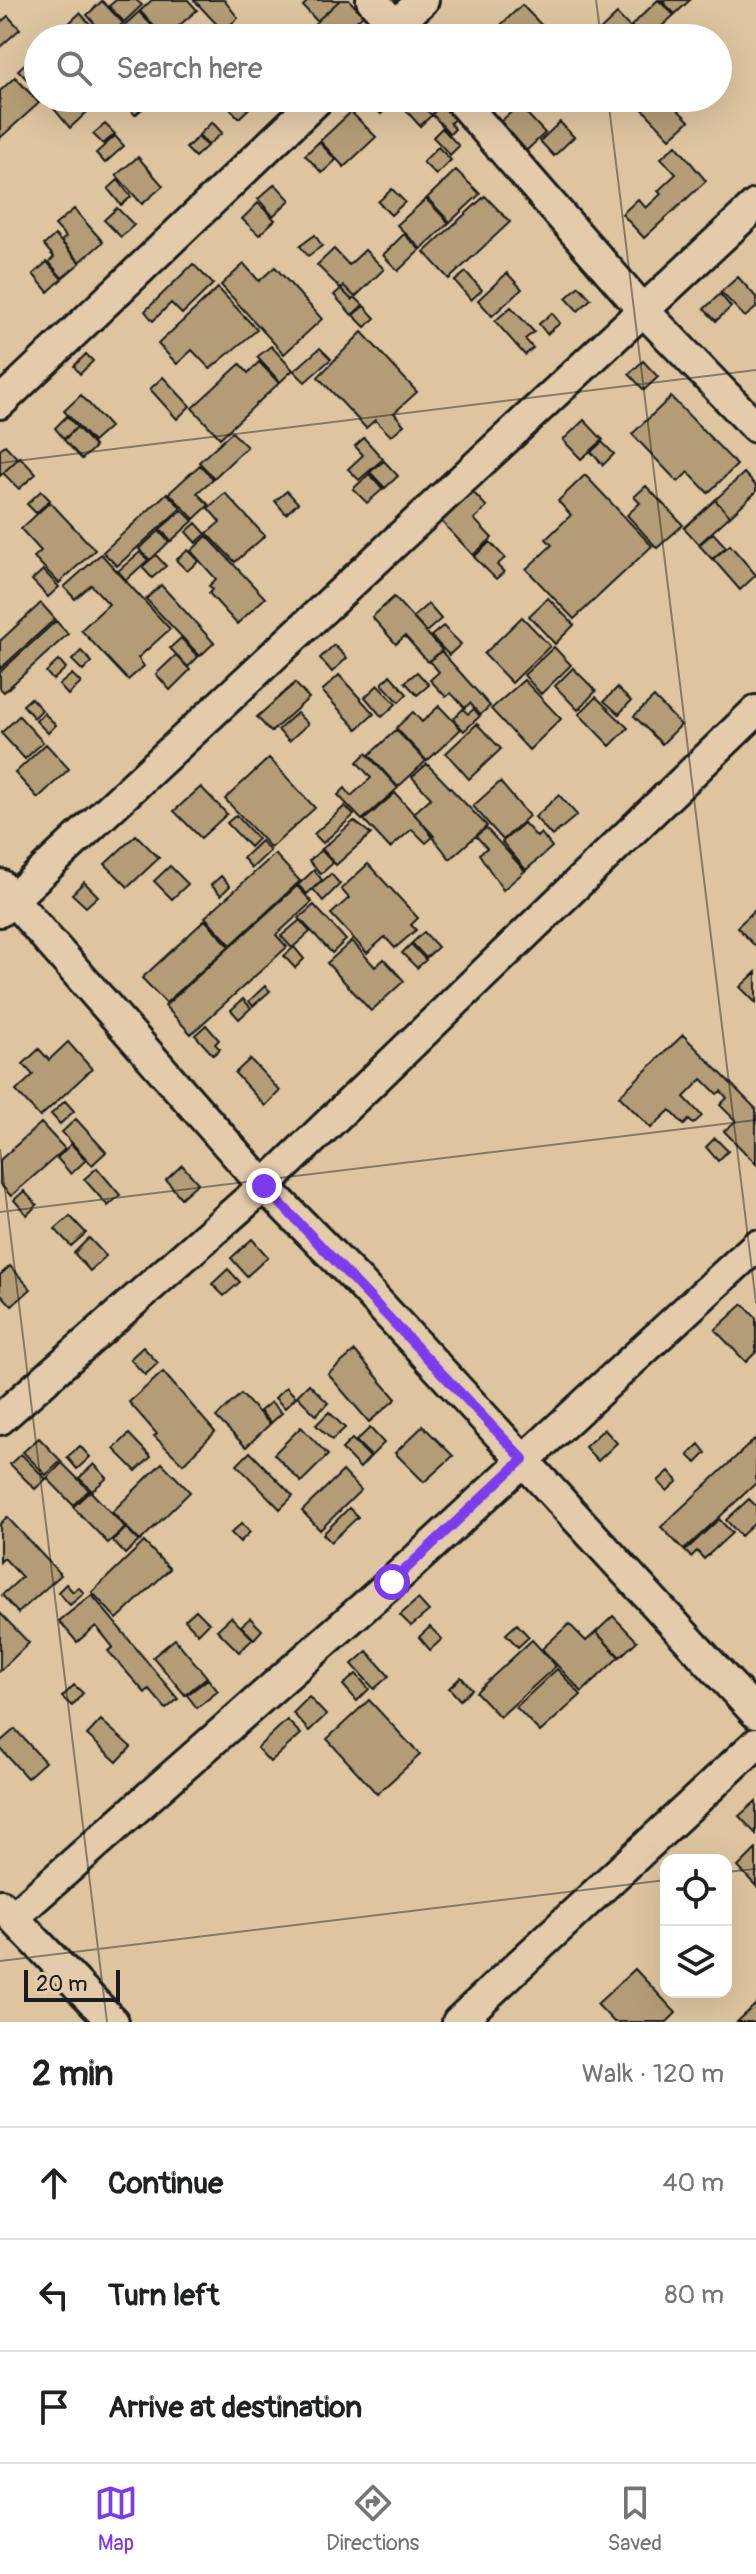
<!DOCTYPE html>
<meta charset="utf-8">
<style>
:root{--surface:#fff;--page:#f6f6f6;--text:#202124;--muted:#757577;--line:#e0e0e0;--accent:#7c3aed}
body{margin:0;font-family:Pangolin,sans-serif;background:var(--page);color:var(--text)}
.controls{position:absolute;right:24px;bottom:24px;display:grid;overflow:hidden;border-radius:16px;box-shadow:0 8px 32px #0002}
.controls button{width:72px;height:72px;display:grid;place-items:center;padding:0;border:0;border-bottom:2px solid var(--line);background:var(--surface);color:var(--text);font:40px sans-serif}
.scale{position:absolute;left:24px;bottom:20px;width:96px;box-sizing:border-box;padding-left:8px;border:4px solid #1c1c1c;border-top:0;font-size:22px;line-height:28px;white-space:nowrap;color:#1c1c1c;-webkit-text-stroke:6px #e3cbab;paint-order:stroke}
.stop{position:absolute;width:24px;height:24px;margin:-18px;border:6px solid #7c3aed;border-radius:50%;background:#fff}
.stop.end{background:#7c3aed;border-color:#fff;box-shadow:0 2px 8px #0008}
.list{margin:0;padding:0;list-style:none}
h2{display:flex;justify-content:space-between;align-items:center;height:104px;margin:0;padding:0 32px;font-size:34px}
h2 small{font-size:26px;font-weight:400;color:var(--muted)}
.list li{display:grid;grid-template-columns:52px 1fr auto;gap:24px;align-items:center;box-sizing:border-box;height:112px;padding:0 32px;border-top:2px solid var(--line)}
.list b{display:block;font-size:30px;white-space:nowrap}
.list em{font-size:26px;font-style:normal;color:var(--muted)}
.icon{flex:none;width:44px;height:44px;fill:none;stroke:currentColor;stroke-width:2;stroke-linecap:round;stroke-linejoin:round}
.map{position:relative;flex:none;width:756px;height:2022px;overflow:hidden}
.search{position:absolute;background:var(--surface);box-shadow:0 8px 32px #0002;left:24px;right:24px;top:24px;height:88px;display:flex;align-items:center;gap:20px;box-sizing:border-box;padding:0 28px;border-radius:44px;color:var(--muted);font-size:30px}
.sheet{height:440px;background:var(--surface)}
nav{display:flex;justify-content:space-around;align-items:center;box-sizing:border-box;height:112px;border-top:2px solid var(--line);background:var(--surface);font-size:22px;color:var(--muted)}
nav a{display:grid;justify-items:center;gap:4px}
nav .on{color:var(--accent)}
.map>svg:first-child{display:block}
.building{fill:#b49d76;stroke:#1c1c1c;stroke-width:2}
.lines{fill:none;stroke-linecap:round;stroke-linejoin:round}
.minor-casing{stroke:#1c1c1c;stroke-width:36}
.minor{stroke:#e3cbab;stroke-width:30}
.route{stroke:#7c3aed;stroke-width:10}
.ticks{fill:none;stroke:#1c1c1c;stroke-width:2;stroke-opacity:0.45}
</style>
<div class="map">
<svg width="756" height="2022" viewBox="0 0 756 2022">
<rect width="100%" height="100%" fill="#dec5a0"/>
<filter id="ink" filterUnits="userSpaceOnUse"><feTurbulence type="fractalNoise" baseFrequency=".0125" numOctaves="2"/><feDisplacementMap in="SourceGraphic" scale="16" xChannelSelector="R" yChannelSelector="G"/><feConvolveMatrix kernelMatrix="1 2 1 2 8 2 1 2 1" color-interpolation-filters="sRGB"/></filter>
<g filter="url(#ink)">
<!-- building -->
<path class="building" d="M116,0h20l6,5 -18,17 -15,-16z
M152,0h36l9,10 -32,28 -25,-27z
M194,0h30l14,18 -15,13z
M309,0h29l1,1 -22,20 -14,-15z
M340,0h9l14,15 -25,23h-9l-14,-15z
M658,0l16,15 -25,23h-7l-11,-12z
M661,0h29l-15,14z
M102,1l21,22 -16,15 -20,-23z
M522,5l32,33h-67z
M139,12l24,25 -53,1z
M80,13l23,25h-50z
M617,14l23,24h-48z
M8,16l12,13 -20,18v-29l2,3z
M446,25l12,13h-26z
M38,52v39l-20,-21z
M15,77l24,26 -39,35v-47z
M45,98h57l-32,30z
M122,98h33l-20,17z
M220,98h40l-21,20z
M366,98h25l3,3 -13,13z
M411,98l21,17 -12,11 -18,-20z
M632,98h50l-8,8 15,15 -19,17z
M442,105l13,14 -5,4 5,6 -5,5 -18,-20z
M519,105l26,28 -19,18 -27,-28z
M351,112l25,25 -32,30 -24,-26z
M212,122l10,11 -14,12 -9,-10z
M560,122l14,15 -20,19 -14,-15z
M105,124l10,10 -12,10 -10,-10z
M442,128l17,18 -9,9 -17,-18z
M115,136l9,10 -19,17 -9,-10z
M198,137l9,9 -12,11 -9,-9z
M319,142l17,18 -14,13 -17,-18z
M676,145l30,36 -62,57 -22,-24 16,-15 8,9 15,-14 -3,-3 18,-17 -15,-16z
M438,147l13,13 -15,15 -13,-13z
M138,157l25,29 -21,18 -26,-29z
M456,170l24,24 -30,28 -23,-24z
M118,180l13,17 -10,8 -13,-16z
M275,184l15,16 -17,16 -15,-17z
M392,189l13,13 -14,13 -13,-13z
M485,196l25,26 -61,57 -25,-27z
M426,199l23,24 -28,26 -24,-24z
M258,203l17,17 -16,15 -17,-16z
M117,208l17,17 -13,12 -17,-17z
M74,209l29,33 -23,20 -19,-21 5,-4 -11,-12z
M404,234l16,16 -22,21 -15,-16z
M55,235l25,28 -18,15 -13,-16 5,-5 -10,-12z
M315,235l7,11 -14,10 -8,-10z
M334,249l15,16 16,-15 19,19 -32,31 -35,-35z
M47,262l15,17 -14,13 -15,-18z
M193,264l20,20 -31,30 -11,-11 -18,18 -8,-10z
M244,264l15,17 16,-14 47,52 -38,35 -63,-69z
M466,272l16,18 -11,10 -16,-19z
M507,273l15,16 -30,27 -14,-16z
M738,277l18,20v11l-11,9 -24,-25z
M344,286l19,19 -11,10 -18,-20z
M579,286l12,13 -13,12 -12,-13z
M218,288l39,42 -47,39 -18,-19 -15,14 -19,-20z
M720,294l11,13 -15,14 -12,-12z
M364,306l11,12 -10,9 -12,-12z
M511,307l23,25 -9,7 8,9 -8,7 -30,-34z
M552,313l8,10 -13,11 -8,-10z
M362,332l55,60 -23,21 10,12 -13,11 -16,-16 -9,8 -48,-51z
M271,346l22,24 -13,12 -23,-25z
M320,348l11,11 -26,23 -11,-11z
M86,354l7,7 -13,13 -6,-8z
M643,361l15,16 -14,13 -15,-16z
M259,362l20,21 -59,55 -28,-30 48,-44 8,9z
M163,377l27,29 -13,13 -27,-30z
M81,395l29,32 -17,15 -29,-31z
M671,397l66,68 -29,28 -20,-21 -10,10 -46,-48z
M67,416l10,11 -13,12 -9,-11z
M584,420l19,20 -22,19 -18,-19z
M77,427l18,20 -13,12 -18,-19z
M232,432l15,15 -33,31 -15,-16z
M364,438l19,21 -24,21 -11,-11 15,-14 -8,-9z
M602,442l12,12 -11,11 -12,-13z
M5,445l13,14 -18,17v-27z
M20,457l16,17 -17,15 -16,-16z
M384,461l14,15 -13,12 -15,-16z
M200,465l13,14 -16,14 12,12 -15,14 -25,-26z
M744,473l12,13v6l-26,24 -15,-16z
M369,474l14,15 -16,14 -14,-14z
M585,475l67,71 -78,73 -48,-50 26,-24 -6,-6 25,-24 -13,-14z
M646,486l37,39 -26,23 -30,-33 13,-12 -6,-6z
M41,491l9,9 -14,13 -9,-9z
M287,491l11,12 -12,11 -11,-13z
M473,492l14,15 -13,12 18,19 -19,17 -32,-34z
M167,493l14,15 -64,58 -14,-14z
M225,493l40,43 -30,26 -28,-29 13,-11 -12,-14z
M715,500l15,16 -31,28 -15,-16z
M50,502l45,48 -36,33 -25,-26 7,-6 -20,-22z
M182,510l11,11 -22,20 -11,-12z
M196,523l10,11 -10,9 -10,-11z
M159,531l10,11 -19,18 -11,-11z
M713,533l13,14 -14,12 -13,-14z
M207,536l58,62 -28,26 -28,-31 4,-4 -4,-3 7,-7 -25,-28z
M490,542l15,16 -8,7 7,7 -8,7 -22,-22z
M730,545l26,30 -16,15 -27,-31z
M188,550l11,11 -12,10 -11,-11z
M140,552l8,8 -22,20 -8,-9z
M101,554l69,75 -32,29 6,8 -16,14 -47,-50 28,-26 -18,-19 -16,14 -11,-12z
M156,555l10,11 -14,12 -10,-11z
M43,570l16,17 -11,10 -16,-17z
M161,585l53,58 -14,13 -54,-57z
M394,597l48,53 -14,12 -23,-26 -9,8 -24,-27z
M548,598l26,27 -19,19 -26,-28z
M41,603l14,16 -55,50v-28z
M428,604l13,15 -15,13 -13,-15z
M522,617l28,29 -38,37 -28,-29z
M56,621l12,13 -64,58 -4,-4v-16z
M443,626l18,18 -12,11 -18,-19z
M181,638l17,19 -10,10 -18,-19z
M334,645l13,13 -15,14 -12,-14z
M554,647l17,18 -30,29 -17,-19z
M81,651l11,11 -9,9 -11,-11z
M441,651l49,55 -10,9 -10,-12 -5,5 -14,-15 -5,4 -16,-17 9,-8 -9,-11z
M176,655l14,15 -20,20 -14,-16z
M59,660l7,8 -13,12 -7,-8z
M573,668l23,23 -18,19 -23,-24z
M417,672l12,13 -12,10 -12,-13z
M72,674l9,9 -13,12 -9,-10z
M339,675l35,39 -17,15 -35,-38z
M390,675l17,19 -8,8 -17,-18z
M524,680l37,39 -32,31 -38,-41z
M295,683l14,15 -38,34 -14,-15z
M378,685l18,19 -14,13 -17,-20z
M617,688l14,13 -12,13 -15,-13z
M596,697l32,31 -18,18 -31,-32z
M654,697l27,28 -19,19 -28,-28z
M31,698l11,12 -8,8 -11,-13z
M439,706l22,23 -34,32 -31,-33 17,-16 9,10z
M463,709l5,5 6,-5 6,7 -16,15 -11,-12z
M44,713l12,12 -8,8 -12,-12z
M297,713l11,11 -19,17 -11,-11z
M19,716l24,26 -18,17 -24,-26z
M477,724l24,25 -32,30 -23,-26z
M396,730l30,31 -28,26 -29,-32z
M46,744l23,25 -31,29 -23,-25z
M366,753l32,35 -36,32 -24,-25 7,-7 6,8 20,-18 -14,-16z
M269,758l46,50 -44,40 -46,-49z
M427,764l60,62 -37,33 -36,-46 17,-15 -19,-21z
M500,782l29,34 -26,24 -30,-34z
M201,787l26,27 -26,24 -27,-27z
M395,793l39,43 -8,7 -14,-14 -22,19 -26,-28z
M559,795l18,20 -25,21 -17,-19z
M345,806l9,9 -31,28 -9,-9z
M236,815l22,24 -8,8 -23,-24z
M354,821l17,13 -35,31 -14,-16z
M524,823l13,14 4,-4 11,14 -26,23 -24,-28z
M486,828l39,43 -22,19 -24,-36 8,-6 -11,-12z
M136,835l23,23 -31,29 -23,-23z
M261,841l9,10 -18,17 -9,-10z
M321,850l12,13 -12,11 -12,-13z
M275,854l25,27 -69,64 -26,-28z
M368,864l50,54 -7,7 5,5 -21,18 -10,-11 -18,16 -36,-39 18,-16 -8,-9z
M170,866l18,18 -16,15 -18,-18z
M314,870l8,10 -15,14 -9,-9z
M331,874l9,10 -17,17 -10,-12z
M221,876l9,10 -9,9 -10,-10z
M84,882l14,14 -12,11 -14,-13z
M297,886l15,16 -36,33 11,12 -96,87 -26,-28z
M314,905l32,35 -14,13 -33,-35z
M756,909v38l-19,-20z
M205,920l24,26 -63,57 -24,-25z
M300,920l10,12 -18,16 -11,-12z
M424,932l14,15 -12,11 -14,-15z
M352,941l23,26 9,-8 20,22 -33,30 -44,-48z
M411,944l15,16 -9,8 -15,-15z
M294,947l10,12 -9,9 -11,-12z
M756,972v31l-16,-16z
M265,986l5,5 -17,15 -4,-5z
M243,999l8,9 -12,11 -8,-9z
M206,1025l13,15 -4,4 5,5 -7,6 -18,-20z
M683,1035l73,74v55l-32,-33 12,-10 -16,-16 7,-7 -6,-7 -4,3 -15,-15 -18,18 18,19 -9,8 -4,-4 -5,5 -14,-15 -19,18 -32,-32z
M68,1042l24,27 -52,48 -24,-26 17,-16 -10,-11 16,-15 10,11z
M250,1059l30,32 -15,15 -30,-33z
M65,1101l9,10 -14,13 -9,-10z
M76,1119l30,33 -14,13 -30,-33z
M41,1123l24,26 -54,47 -11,-12v-24z
M715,1138l13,13 -10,10 -12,-14z
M71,1144l15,16 -15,14 -14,-16z
M182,1165l16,18 -17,15 -15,-18z
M97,1168l23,27 -12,11 -24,-27z
M24,1191l13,14 -10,10 -13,-15z
M70,1216l16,17 -15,13 -16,-17z
M89,1238l17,18 -16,15 -16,-18z
M252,1239l16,18 -21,19 -16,-18z
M10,1266l21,23 -19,17 -12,-13v-18z
M228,1269l12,13 -16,14 -12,-12z
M743,1304l13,14v34l-10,10 -31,-32z
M143,1347l15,16 -13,12 -15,-16z
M355,1351l41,48 -27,23 -41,-48z
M163,1372l52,60 -32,32 -29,-28 3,-2 -28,-32z
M309,1384l19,19 -12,12 -19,-19z
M286,1387l10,10 -11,11 -10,-10z
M241,1394l29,30 -24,23 -30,-30z
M271,1402l11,11 -11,10 -11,-12z
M329,1412l16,16 -13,12 -16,-15z
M423,1426l30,30 -29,26 -29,-29z
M301,1427l27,28 -27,27 -27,-28z
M370,1428l14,15 -13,13 -15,-15z
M604,1429l13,14 -19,18 -13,-14z
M129,1434l22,23 -15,14 -22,-22z
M39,1438l22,23 -15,14 -23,-23z
M756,1438v45l-72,67 -23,-23z
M352,1439l18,18 -10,11 -18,-19z
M699,1444l7,9 -10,10 -8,-8z
M80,1446l10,11 -13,12 -10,-12z
M250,1452l43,44 -13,13 -43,-44z
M21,1454l25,25 -11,10 -25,-25z
M62,1463l27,27 -16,15 -26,-27z
M162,1463l28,29 -50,49 -28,-29z
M94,1464l13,14 -15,13 -13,-13z
M343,1471l18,19 -41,40 -18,-19z
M669,1471l9,10 -11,10 -9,-10z
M90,1491l35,36 -17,16 -35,-36z
M749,1499l7,7v16l-15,14 -15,-16z
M349,1508l9,9 -27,25 -8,-8z
M7,1517l54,58 -43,38 -16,-18 20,-18 -18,-19 -4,4v-38z
M719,1519l13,14 -28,26 -7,-8 -6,6 -6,-6z
M242,1523l8,9 -10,10 -9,-9z
M126,1528l13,13 -14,13 -12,-13z
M144,1542l26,27 -53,50 -25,-27z
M66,1584l7,8 5,-5 6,6 -14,12 -12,-13z
M92,1595l86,104 -12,10 -17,-20 -4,4 -37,-42 5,-4 -17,-21 -19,16 -18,-21z
M418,1599l11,12 -18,15 -11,-11z
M196,1610l13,13 -11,11 -13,-14z
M0,1613l29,30 -29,28z
M613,1616l24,25 -17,16 -24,-25z
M231,1617l22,22 -14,13 -22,-22z
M250,1618l12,12 -8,9 -13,-13z
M517,1624l12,13 -11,10 -12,-13z
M569,1624l17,17 10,-9 23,25 -37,35 -40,-43z
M430,1627l12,12 -12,11 -11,-13z
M175,1639l32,38 -22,18 -32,-38z
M532,1640l24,26 -56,51 -24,-25z
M367,1651l22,25 -15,13 -22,-25z
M557,1669l24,26 -41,37 -24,-25z
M356,1674l13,15 -12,12 -14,-16z
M461,1677l11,12 -12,11 -11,-12z
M208,1679l10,12 -21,17 -10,-13z
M74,1685l9,8 -11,13 -10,-9z
M309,1697l17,18 -17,16 -16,-18z
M369,1700l51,55 -43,39 -50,-55z
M101,1720l30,27 -14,15 -30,-27z
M287,1720l14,14 -31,28 -13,-14z
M15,1729l30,33 -18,16 -27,-30v-6z
M756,1801v33l-17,-18z
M756,1849v37l-18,-19z
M635,1969l41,44 -9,9h-53l-17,-18z
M756,2004v18h-19z"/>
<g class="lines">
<!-- minor casing -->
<g class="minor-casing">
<path id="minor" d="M372,0l34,38
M382,38l41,-38
M458,98l185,212 113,117
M0,403l319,-305
M0,885l264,301 94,95 398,432
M0,911l756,-706
M0,1419l264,-233 492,-475
M1,1905l112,117
M13,1917l379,-335 364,-336
M458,2022l298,-278"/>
</g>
<!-- minor -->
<use href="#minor" class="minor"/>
</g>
</g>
<g class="lines" filter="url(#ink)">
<!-- route -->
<path class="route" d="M264,1186l259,273 -131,123"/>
</g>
<!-- ticks -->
<path class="ticks" d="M596,0l5,38M608,98l148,1205M0,463l756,-93M0,1149l107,873M0,1212l756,-92M726,1872l30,-3M0,1961l666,-81"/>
</svg>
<div class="controls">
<button><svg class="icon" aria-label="locate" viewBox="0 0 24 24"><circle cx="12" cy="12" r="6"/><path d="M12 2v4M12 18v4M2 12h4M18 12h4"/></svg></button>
<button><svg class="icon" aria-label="layers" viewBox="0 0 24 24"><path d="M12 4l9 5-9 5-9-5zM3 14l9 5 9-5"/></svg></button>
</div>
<div class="scale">20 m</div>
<div class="stop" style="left:392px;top:1582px"></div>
<div class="stop end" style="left:264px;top:1186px"></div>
<div class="search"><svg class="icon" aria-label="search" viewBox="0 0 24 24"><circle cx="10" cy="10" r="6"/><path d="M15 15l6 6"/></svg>Search here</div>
</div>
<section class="sheet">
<h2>2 min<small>Walk · 120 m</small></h2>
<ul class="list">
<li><svg class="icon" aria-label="ahead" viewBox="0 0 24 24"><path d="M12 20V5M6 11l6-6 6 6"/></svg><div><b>Continue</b></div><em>40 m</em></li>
<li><svg class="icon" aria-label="left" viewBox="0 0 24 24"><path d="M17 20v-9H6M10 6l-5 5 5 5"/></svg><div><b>Turn left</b></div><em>80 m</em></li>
<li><svg class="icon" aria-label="arrive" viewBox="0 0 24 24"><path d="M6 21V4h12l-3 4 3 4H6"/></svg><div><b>Arrive at destination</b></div></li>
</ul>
</section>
<nav>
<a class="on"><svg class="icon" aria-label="map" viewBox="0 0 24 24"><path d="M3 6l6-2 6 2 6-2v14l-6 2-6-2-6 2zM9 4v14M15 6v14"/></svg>Map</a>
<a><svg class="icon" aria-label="directions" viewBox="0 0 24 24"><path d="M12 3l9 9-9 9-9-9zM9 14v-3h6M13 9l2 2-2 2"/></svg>Directions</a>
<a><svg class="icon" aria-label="saved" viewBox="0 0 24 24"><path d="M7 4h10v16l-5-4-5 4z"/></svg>Saved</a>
</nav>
